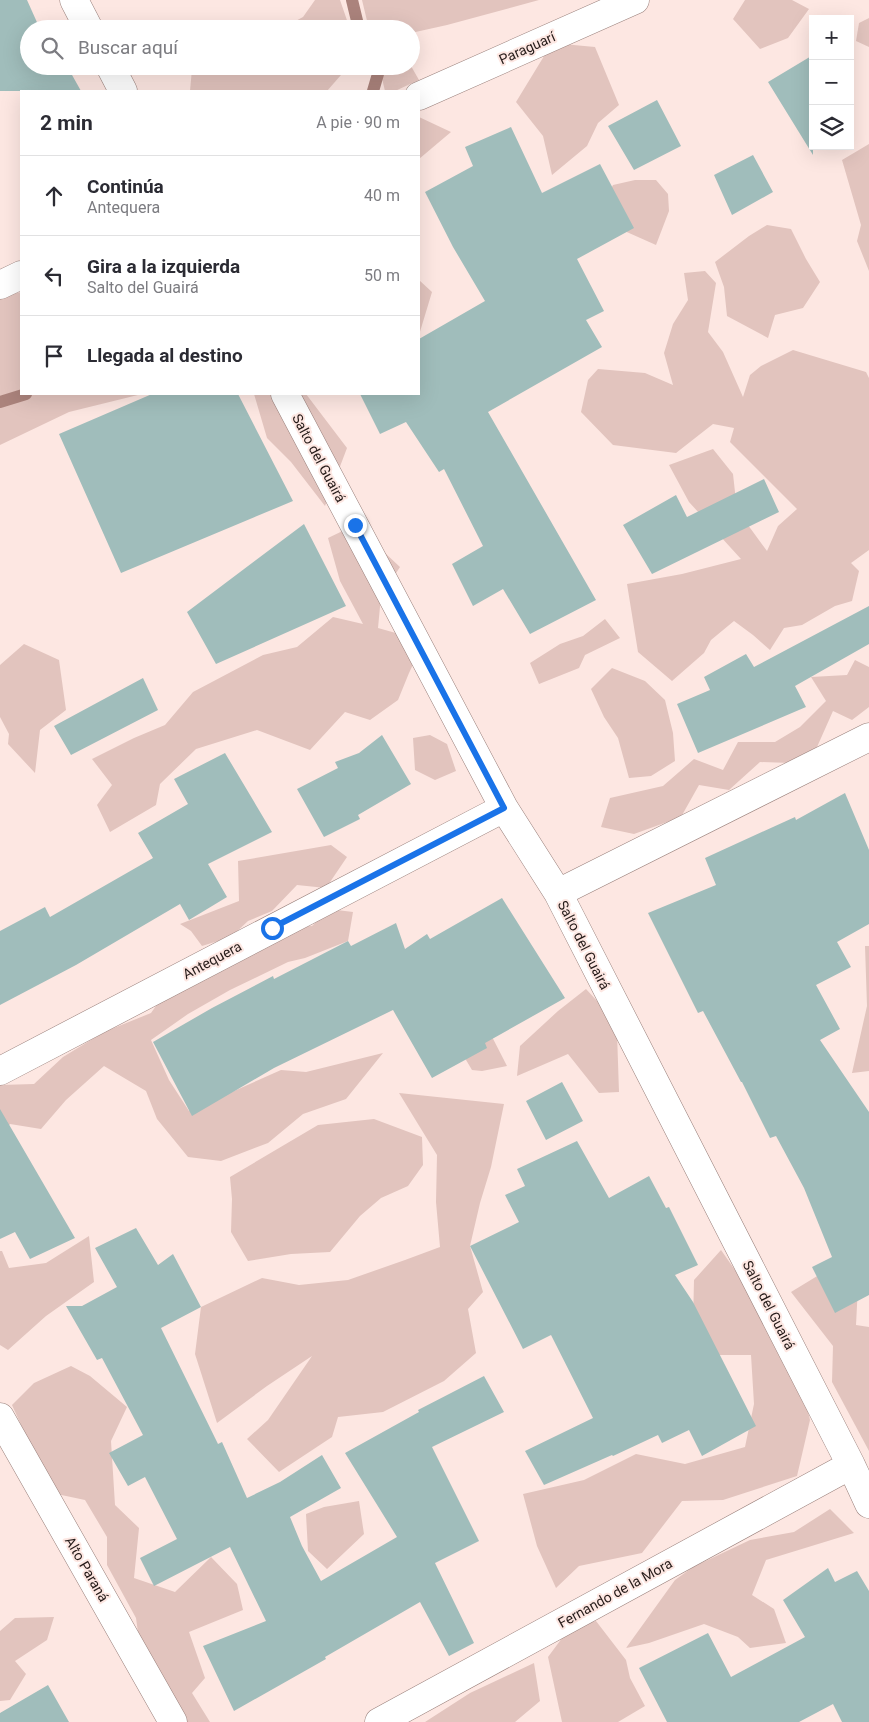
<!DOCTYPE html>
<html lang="es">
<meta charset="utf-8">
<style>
:root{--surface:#fff;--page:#f2f2f3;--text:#2b2b33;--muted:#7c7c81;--line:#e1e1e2}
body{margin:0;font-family:Roboto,sans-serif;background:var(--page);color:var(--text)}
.controls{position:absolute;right:15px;top:15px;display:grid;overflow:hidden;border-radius:0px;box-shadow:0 5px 20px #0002}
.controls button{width:45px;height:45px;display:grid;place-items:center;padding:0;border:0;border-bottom:1px solid var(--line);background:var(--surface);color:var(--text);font:25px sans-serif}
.stop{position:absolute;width:15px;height:15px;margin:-11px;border:4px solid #1a73e8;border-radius:50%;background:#fff}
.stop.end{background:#1a73e8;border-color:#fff;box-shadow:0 1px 5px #0008}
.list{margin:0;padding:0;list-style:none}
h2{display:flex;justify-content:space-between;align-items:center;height:65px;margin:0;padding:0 20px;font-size:21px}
h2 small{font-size:16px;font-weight:400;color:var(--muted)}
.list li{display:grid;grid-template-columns:32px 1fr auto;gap:15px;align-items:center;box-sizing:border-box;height:80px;padding:0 20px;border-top:1px solid var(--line)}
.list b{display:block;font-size:19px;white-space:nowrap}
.list p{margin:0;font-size:16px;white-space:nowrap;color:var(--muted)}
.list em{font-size:16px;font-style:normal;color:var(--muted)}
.icon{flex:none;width:28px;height:28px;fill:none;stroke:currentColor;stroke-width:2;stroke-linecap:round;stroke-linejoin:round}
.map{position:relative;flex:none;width:869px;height:1722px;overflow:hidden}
.search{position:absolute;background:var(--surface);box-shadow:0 5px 20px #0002;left:20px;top:20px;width:400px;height:55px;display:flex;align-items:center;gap:12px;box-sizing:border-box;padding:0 18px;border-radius:28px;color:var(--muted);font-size:19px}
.panel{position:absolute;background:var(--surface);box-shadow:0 5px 20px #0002;left:20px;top:90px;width:400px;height:305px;border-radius:0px}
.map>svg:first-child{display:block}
.green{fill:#e2c4be}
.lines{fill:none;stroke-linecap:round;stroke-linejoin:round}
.stream{stroke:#ab837c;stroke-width:12}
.building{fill:#a0bdbb}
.minor-casing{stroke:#987f7a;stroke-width:29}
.minor{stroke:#fff;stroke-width:28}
.route{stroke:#1a73e8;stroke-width:6}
.labels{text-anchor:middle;stroke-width:4;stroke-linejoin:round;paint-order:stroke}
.street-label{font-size:14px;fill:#251b19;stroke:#fde7e2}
</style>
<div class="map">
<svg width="869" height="1722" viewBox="0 0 869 1722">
<rect width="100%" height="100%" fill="#fde7e2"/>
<!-- green -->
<path class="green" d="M315,0h25l10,29h-69l22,-12z
M362,0h177l-92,25 -36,8v-4h-42z
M745,0h47l17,9 -21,29 -28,11 -27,-30z
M869,18v29l-13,-6 3,-18z
M552,43l43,4 24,58 -21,18 -11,23 -35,29 -9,-39 -27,-34z
M199,66h153l-11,9 -14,16h-137l2,-22z
M379,66h32l8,14 -24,11h-10z
M419,117l32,15 -32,27z
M869,144v127l-12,-30 4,-16 -19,-65z
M635,180h21l12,14 1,17 -13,34 -36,-16 -13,-33 6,-11z
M767,225l24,4 15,30 14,23 -17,26 -28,7 -7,23 -41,-22 -3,-29 -9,-25 34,-26z
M705,271l11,12 -8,49 15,20 20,45 7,-22 11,-9 32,-16 73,22 3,6v172l-18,13 8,8 -7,30 -17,5 -33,19 -18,3 -14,22 -17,-15 -19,-14 -23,19 -7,13 -32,28 -34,-29 -11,-68 55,-10 59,-15 -52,-57 -20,-37 44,-16 20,25 4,36 30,41 11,-25 19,-17 -67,-67 4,-14 -21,-4 -37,29 -63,-8 -32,-33 7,-32 10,-11 47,4 28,12 -9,-32 9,-29 15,-24 -4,-27z
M419,280l13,12 -13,43z
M21,292v102h121l-73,18 -69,33v-148z
M254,394h52l41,54 -22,58 -34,-44 -24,-24z
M355,525l45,42 -19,29 -3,32 46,13 -15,32 -11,27 -28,20 -25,-8 -35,38 -53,-20 -61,19 -36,35 -4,21 -46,27 -13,-27 15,-20 -20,-26 42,-21 31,-13 28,-33 70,-37 34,-8 36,-30 30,7 -23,-43 -12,-43z
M605,619l15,19 -35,17 -6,13 -40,16 -9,-21 30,-19 23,-8z
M24,644l35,16 7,50 -26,20 -5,43 -27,-29 1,-10 -9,-17v-52z
M855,660l14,7v40l-17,13 -19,-9 -16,36 -26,16 -31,-1 -31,28 -30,-5 -18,32 -47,17 -33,-7 9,-29 53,-12 31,-27 29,11 15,-28h37l25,-15 26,-26 -15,-24 36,-2z
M612,668l33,13 20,19 8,33 2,28 -24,15 -22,2 -11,-40 -14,-21 -13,-28z
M430,735l17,9 9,27 -21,9 -20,-10 -2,-32z
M331,845l16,12 -21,31 -29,-3 -25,26 -24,10 -17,16 -29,9 -11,-15 -11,-7 59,-23 -1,-40z
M329,909l24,3 -5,29 -43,17 -17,4 -58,28 -42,24 -37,26 18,40 20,31 92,-41 25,2 77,-19 -37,46 -43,15 -35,29 -47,18 -33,-4 -31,-38 -11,-28 -42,-25 -38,34 -25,29 -31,-5 -10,14v-53l34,-1 29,-27 41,-25 47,-19 16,-23 106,-62 39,-2z
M865,946h4v125l-17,2 15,-67z
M586,989l24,26 7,18 2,59 -20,1 -31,-39 -51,22 3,-30 38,-35z
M487,1027l20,39 -25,5 -10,-1 -22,-37z
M399,1093l105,11 -13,63 -11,36 -10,43 13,46 -15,17 8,44 -32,28 -61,31 -45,5 -6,20 -53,35 -32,-33 21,-19 44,-64 -45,30 -50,37 -22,-69 6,-47 61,-29 37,7 49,-5 57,-20 35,-13 -4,-45 1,-47z
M374,1119l48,18 1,28 -15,21 -27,12 -21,18 -30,36 -39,2 -43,7 -17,-29 1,-33 -2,-22 88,-52z
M89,1236l5,46 -48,34 -38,34 -8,-5v-94h2l7,17 37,-5z
M721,1250l74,106 15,64 -13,56 -74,24 -41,1 -40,52 -63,13 -23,22 -19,-42 -14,-52 61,-14 52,-26 49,10 60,-17 9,-43 -3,-49h-81l23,-30 1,-45z
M832,1267l26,19 -2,39 13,2v124l-37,-69 1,-36 -42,-54z
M71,1366l19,10 37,31 -16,34 4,64 24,23 -5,50 41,14 36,-35 26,27 6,26 -54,22 16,46 -13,15 18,29h-24l-43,-53 -7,-51 -29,-53v-28l-22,-37 -33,-7 -40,-88 22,-22z
M359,1501l5,33 -37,35 -19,-18 -2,-37 18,-7z
M830,1509l24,24 -88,27 -14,35 22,14 12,34 -36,5 -12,-11 -34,-13 -55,19 -23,5 49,-68 18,-13 57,-27 44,-8z
M54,1617l-7,23 -32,21 11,13 -16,26 -10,1v-70l15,-13z
M596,1621l30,39 4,18 15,28 -27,16h-56l-14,-65 23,-31z
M534,1663l6,38 -25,21h-90l45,-29z"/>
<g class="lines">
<!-- stream -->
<path class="stream" d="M352,0l7,29
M373,91l5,-17 -4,-8
M0,402l26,-8"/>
</g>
<!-- building -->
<path class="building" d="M0,0h27l13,29 6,-3 1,3h-18v37h38l14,25h-81z
M813,55v100l-45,-73z
M657,100l24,46 -47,24 -26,-44z
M511,127l31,66 58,-29 34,64 -57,31 27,52 -18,9 16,27 -114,65 108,188 -66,34 -27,-45 -30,17 -21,-42 31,-18 -39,-77 -5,3 -33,-50 -26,12 -20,-40h59v-55l66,-38 -32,-54 -28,-55 48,-26 -8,-19z
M753,155l20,37 -41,23 -18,-40z
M152,394h86l55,107 -172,72 -62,-139z
M764,479l15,33 -127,62 -29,-49 53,-30 11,22z
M304,524l42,82 -130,58 -29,-52z
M869,606v38l-74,42 11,21 -108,46 -21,-49 33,-14 -6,-13 42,-23 8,13z
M143,678l15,32 -87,45 -17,-29z
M382,735l29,49 -53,31 2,4 -36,18 -27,-48 41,-21 -3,-6 24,-9z
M225,753l47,79 -64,32 19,33 -38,23 -9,-16 -104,61 -76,40v-74l45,-24 5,10 103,-59 -15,-25 50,-29 -14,-25z
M845,793l24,57v74l-32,18 14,25 -35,18 24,44 -20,11 49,72v183l-34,18 -23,-46 20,-10 -28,-69 -28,-52 -6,2 -28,-56h-1l-38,-71 -5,2 -50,-100 68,-28 -11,-27 90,-41 1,3z
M502,898l63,100 -80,45 2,5 -55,30 -39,-68 -119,58 -82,48 -39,-74 59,-34 61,-32 1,3 74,-38 3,5 45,-23 9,26 22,-15 3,5z
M562,1082l21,39 -37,19 -20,-39z
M0,1109l75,129 -45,21 -15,-27 -15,7z
M577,1141l32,57 40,-22 17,32 3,-1 29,58 -23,10 18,27 63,124 -54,30 -13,-26 -27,13 -4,-8 -45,21 -1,-1 -68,30 -19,-34 68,-33 -42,-83 -28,14 -53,-103 49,-24 -14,-27 20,-9 -8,-17z
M136,1228l22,37 15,-11 28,53 -40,21 57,116 4,-2 25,56 33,-16 42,-27 19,33 -51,29 12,29 19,35 76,-44 -52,-84 74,-41 -1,-2 66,-34 20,36 -72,35 47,94 -44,22 39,80 -25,13 -29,-54 -95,55 1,2 -92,52 -31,-65 63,-25 -36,-74 -76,39 -14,-28 37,-19 -32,-62 -17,9 -19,-33 34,-18 -41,-77 -5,2 -31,-54h16l35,-19 -22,-39z
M828,1568l7,14 22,-11 12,20v131h-27l-9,-18 -34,18h-132l-28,-54 69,-35 23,44 74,-40 -22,-37z
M48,1685l21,37h-69v-9z"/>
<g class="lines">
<!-- minor casing -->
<g class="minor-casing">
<path id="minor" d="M74,0l15,29
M110,66l13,25
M419,96l216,-96
M0,285l21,-10
M285,394l219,414 54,85 293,572 18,39
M558,893l311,-156
M0,1071l504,-263
M0,1417l173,305
M379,1722l472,-257"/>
</g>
<!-- minor -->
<use href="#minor" class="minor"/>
</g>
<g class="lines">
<!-- route -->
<path class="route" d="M272,928l232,-120 -149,-283"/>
</g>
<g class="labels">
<!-- street labels -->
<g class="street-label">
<text transform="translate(527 48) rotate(-24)" y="5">Paraguarí</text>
<text transform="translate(319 458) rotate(62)" y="5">Salto del Guairá</text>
<text transform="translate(584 945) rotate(63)" y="5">Salto del Guairá</text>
<text transform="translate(212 960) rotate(-28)" y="5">Antequera</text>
<text transform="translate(769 1305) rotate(63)" y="5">Salto del Guairá</text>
<text transform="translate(87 1569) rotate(60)" y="5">Alto Paraná</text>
<text transform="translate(615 1593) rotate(-29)" y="5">Fernando de la Mora</text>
</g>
</g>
</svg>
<div class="controls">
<button>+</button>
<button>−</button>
<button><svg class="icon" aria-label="layers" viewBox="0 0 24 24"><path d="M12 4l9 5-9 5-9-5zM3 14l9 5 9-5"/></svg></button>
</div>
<div class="stop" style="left:272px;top:928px"></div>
<div class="stop end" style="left:355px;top:525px"></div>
<div class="search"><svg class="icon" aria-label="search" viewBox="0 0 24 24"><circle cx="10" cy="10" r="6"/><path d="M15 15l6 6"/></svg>Buscar aquí</div>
<section class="panel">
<h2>2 min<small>A pie · 90 m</small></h2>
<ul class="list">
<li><svg class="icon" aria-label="ahead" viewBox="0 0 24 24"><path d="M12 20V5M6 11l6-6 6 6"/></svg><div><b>Continúa</b><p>Antequera</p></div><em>40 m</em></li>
<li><svg class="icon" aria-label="left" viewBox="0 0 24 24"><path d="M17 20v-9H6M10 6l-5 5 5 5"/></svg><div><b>Gira a la izquierda</b><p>Salto del Guairá</p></div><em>50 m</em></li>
<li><svg class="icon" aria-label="arrive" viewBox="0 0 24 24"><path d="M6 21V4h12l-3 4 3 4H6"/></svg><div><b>Llegada al destino</b></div></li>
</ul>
</section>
</div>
